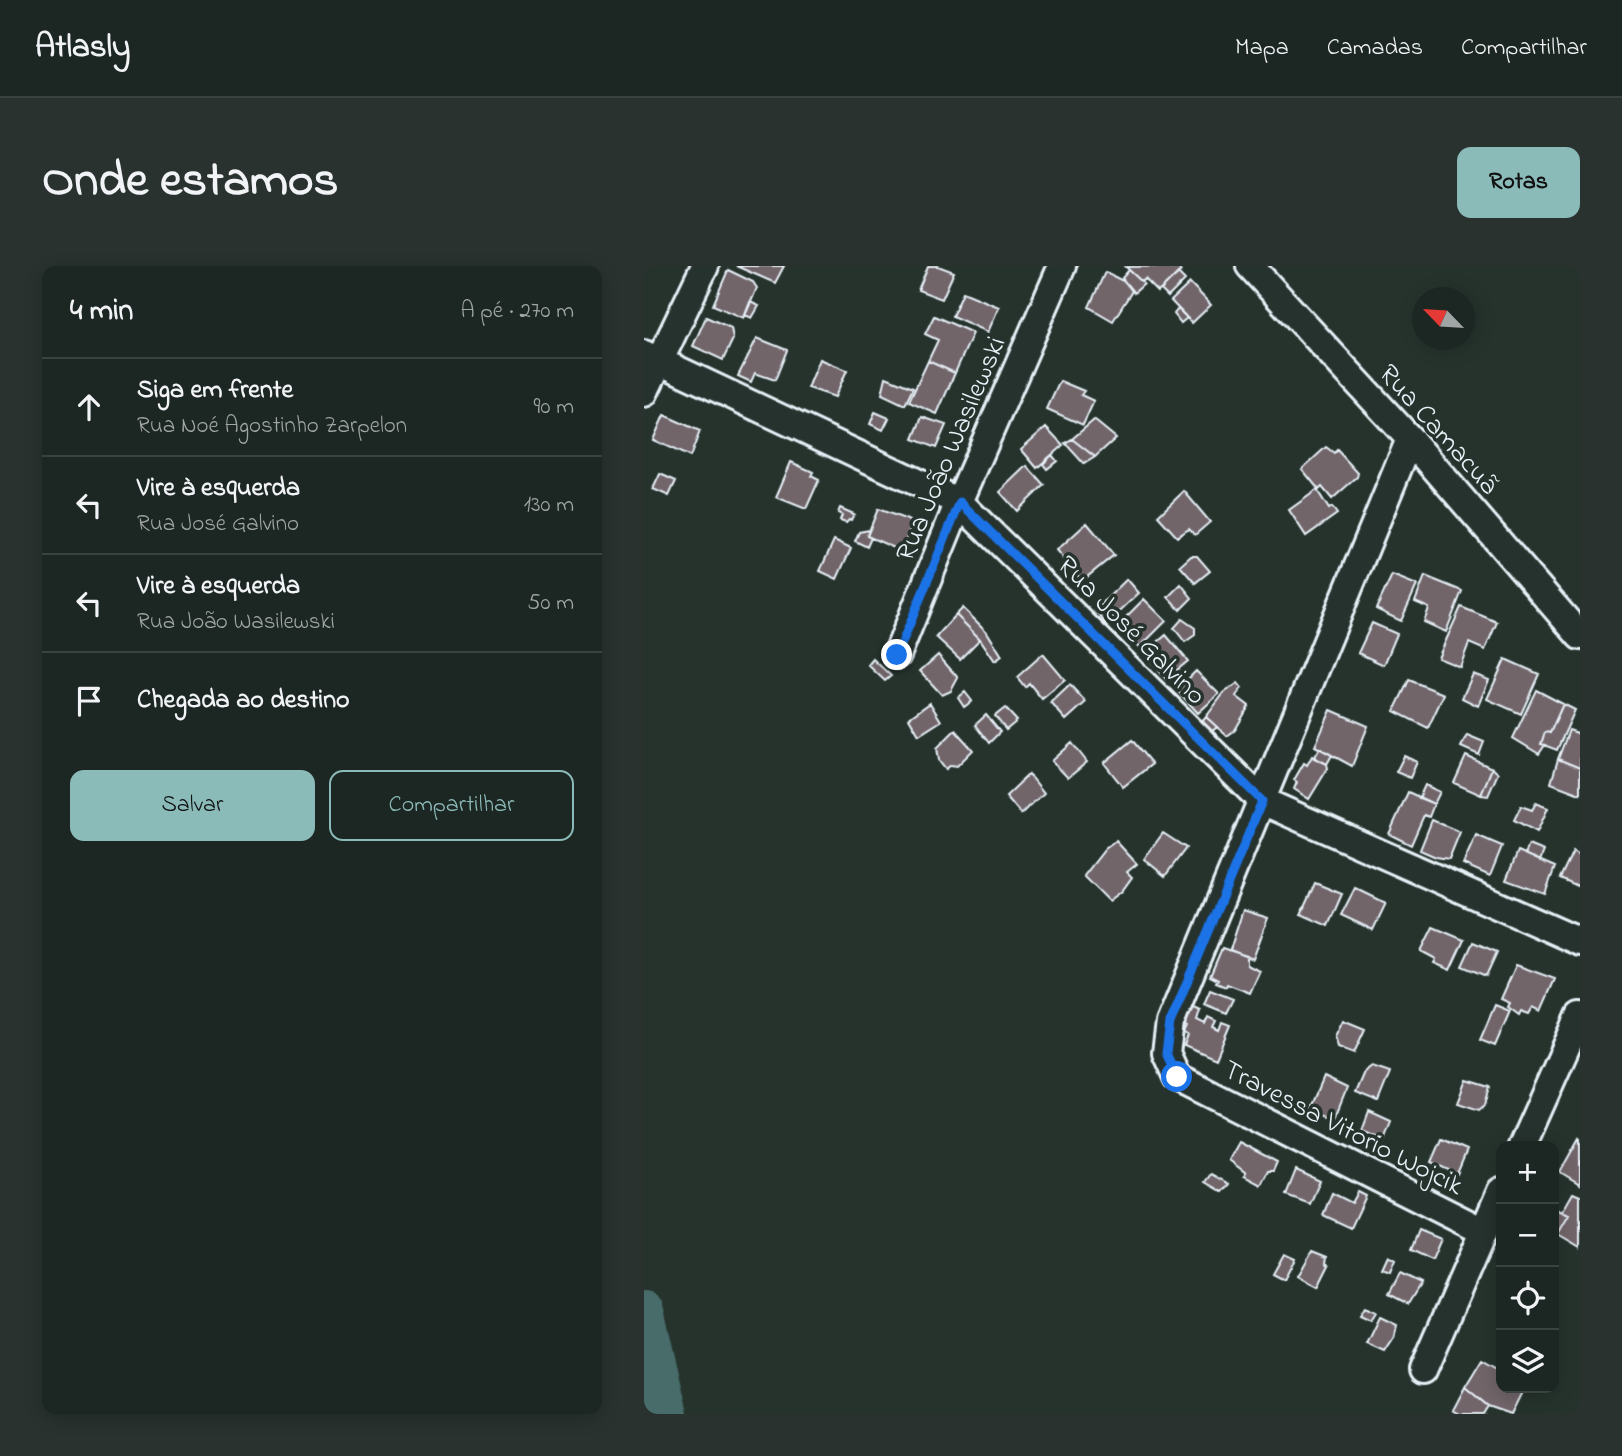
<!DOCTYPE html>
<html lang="pt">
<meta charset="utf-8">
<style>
:root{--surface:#1c2622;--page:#29322f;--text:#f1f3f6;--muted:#a0a5a5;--line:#3a4340;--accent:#8bbbb9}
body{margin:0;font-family:"Indie Flower",sans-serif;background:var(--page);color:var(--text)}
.controls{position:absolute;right:21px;bottom:21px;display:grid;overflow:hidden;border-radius:14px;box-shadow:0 4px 18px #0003}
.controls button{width:63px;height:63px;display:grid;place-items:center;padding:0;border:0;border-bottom:2px solid var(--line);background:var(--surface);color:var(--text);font:35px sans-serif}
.compass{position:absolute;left:768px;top:21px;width:63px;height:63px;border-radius:50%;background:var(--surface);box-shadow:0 4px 18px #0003;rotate:295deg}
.stop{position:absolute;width:21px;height:21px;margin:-16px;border:5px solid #1a73e8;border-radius:50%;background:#fff}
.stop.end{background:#1a73e8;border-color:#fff;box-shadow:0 2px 7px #0008}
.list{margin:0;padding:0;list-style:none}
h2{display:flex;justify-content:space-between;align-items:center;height:91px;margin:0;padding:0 28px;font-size:30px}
h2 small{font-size:23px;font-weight:400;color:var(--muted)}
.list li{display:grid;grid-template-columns:46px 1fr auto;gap:21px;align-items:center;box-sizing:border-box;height:98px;padding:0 28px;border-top:2px solid var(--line)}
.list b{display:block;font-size:26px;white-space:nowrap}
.list p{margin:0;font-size:23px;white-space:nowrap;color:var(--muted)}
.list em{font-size:23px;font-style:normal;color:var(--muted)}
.actions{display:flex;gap:14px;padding:21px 28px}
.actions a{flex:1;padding:16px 0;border:2px solid var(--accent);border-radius:14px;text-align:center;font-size:24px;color:var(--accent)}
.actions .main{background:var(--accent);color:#111}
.icon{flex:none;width:38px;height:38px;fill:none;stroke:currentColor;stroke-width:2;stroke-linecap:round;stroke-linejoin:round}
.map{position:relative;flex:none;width:936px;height:1148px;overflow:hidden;border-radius:14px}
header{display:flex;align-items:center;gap:42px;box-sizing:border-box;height:98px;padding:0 35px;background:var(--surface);border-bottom:2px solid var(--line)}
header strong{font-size:33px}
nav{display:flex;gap:38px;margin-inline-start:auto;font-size:24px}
.intro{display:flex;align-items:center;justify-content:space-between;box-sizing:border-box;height:168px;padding:0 42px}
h1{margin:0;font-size:49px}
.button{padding:18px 32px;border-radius:14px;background:var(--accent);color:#111;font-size:24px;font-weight:700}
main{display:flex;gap:42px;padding:0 42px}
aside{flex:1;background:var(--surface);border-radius:14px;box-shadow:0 4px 18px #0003}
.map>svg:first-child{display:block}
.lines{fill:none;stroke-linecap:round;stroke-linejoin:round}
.river{stroke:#476c6a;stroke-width:40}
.building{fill:#71656a;stroke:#e8f1f8;stroke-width:2}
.minor-casing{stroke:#e8f1f8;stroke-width:32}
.minor{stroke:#26332d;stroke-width:26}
.route{stroke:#1a73e8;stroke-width:9}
.labels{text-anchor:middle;stroke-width:7;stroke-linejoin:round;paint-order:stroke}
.street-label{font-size:28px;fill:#e8f1f8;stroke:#26332d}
</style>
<header>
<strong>Atlasly</strong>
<nav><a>Mapa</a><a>Camadas</a><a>Compartilhar</a></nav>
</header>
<div class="intro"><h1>Onde estamos</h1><a class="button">Rotas</a></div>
<main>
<aside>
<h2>4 min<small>A pé · 270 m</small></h2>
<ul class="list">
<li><svg class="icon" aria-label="ahead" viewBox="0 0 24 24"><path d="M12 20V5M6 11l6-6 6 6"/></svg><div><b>Siga em frente</b><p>Rua Noé Agostinho Zarpelon</p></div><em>90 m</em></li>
<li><svg class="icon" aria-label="left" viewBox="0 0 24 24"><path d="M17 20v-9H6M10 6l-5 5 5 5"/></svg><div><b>Vire à esquerda</b><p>Rua José Galvino</p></div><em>130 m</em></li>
<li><svg class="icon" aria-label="left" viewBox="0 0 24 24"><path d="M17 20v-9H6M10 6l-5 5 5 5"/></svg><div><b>Vire à esquerda</b><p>Rua João Wasilewski</p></div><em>50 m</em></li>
<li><svg class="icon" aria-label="arrive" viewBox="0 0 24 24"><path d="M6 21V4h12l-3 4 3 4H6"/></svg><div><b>Chegada ao destino</b></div></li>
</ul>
<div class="actions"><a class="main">Salvar</a><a>Compartilhar</a></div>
</aside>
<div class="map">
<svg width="936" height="1148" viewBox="0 0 936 1148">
<rect width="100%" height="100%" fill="#26332d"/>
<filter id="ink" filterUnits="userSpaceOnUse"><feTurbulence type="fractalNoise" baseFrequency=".0143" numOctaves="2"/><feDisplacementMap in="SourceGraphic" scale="14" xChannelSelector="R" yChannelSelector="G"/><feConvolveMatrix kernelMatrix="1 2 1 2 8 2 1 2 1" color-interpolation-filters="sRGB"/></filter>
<g filter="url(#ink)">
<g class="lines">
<!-- river -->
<path class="river" d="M0,1045l24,103"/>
</g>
<!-- building -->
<path class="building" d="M92,0h48l-9,17z
M284,0h10l16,6 -12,27 -24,-9z
M532,0l5,5 -23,21 -13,-13 -3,3 -16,-15z
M84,4l25,12 4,6 -13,30 -31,-13z
M485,4l15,14 -10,9 -12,-15z
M461,6l20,10 7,9 -19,30 -24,-14z
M534,7l7,7 -17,17 -7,-7z
M546,17l21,22 -19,18 -21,-22z
M319,26l36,15 -11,25 -36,-16z
M106,36l9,4 -7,12 -7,-3z
M534,43l9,9 -6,5 -7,-9z
M290,50l39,17 -18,40 -27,-12 10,-21 -13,-6z
M62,51l25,11 2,11 -10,21 -30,-14z
M113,72l30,12 -12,30 -20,-7 -4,9 -13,-6z
M176,93l27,11 -12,27 -27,-9z
M284,95l27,12 -18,41 -28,-12z
M242,111l27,11 -8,17 -23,-11z
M416,115l24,10 -3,4 13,6 -11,24 -36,-16z
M231,146l14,6 -6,12 -13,-6z
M20,149l36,16 -10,26 -37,-17z
M278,151l24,8 -10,23 -23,-9z
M450,154l22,18 -21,19 -23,-18z
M402,161l17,18 -26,23 -16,-19z
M428,173l23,18 -11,7 -19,-21z
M682,181l8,6 3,-3 21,23 -1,4 -25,22 -10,-12 -3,3 -17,-21z
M408,189l5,6 -10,8 -4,-5z
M147,196l22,10 -2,4 8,4 -13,29 -30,-12z
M383,200l17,19 -27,26 -17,-19z
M16,208l16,7 -7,15 -16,-7z
M673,224l12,19 3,-2 5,7 -31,22 -17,-26z
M540,225l26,31 -15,13 -6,-6 -12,8 -19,-21z
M196,242l14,6 -3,6 -2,-1 -3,3 -6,-2 2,-5 -4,-2z
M234,243l35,13 -9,23 -5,5 -32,-14z
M443,257l27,32 -32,26 -25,-31z
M225,264l-2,6 4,2 -4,9 -12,-6 4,-9z
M190,274l17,8 -14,31 -17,-8z
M547,290h6l13,15 -15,12 -15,-17z
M748,309l25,10 -16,36 -25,-12z
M781,310l37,15 -16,41 -22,-10 5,-14 -14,-6z
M483,313l12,14 -33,31 -11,-14z
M537,318l11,14 -12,12 -12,-13z
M500,333l22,22 -26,26 -22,-22z
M817,341l36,15 -12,28 -16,-7 -9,24 -22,-9z
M319,342l24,24 15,24 -7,5 -15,-22 -24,-24z
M312,349l24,24 -20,20 -24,-22z
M538,353l13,9v7l-10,7 -11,-14z
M728,357l25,11 -13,31 -26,-12z
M522,369l22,26 -22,18 -21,-26z
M399,388l22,26 -23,19 -13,-16 -4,4 -8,-10z
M294,389l20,23 -7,13 -9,4 -22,-24z
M229,393l18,17 -6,5 -17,-16z
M861,393l34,15 -18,40 -34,-15z
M552,405l23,23 -21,19 -21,-23z
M829,408l16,6 -11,26 -16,-8z
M765,414l35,14 -16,34 -34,-17z
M594,417l4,5 -6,8 13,10 -14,24 -8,6 -21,-19 18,-24z
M426,419l16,17 -20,18 -15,-17z
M892,424l27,14 -13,29 -5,-1 -4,12 4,1 -6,9 -26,-16z
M321,426l7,9 -8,6 -6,-9z
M286,437l11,18 -22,14 -10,-17z
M919,438l12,6 -18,40 -16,-6 4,-12 5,1z
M361,442l12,13 -11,9 -11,-14z
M687,444l37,16 -16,40 -37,-20z
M342,449l14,17 -11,11 -14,-18z
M562,451l11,10 -9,8 -9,-9z
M311,464l18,20 -16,16 -6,-1 -5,4 -7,-9 -2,-12z
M925,464l11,4v34l-22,-9z
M823,469l17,7 -5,13 -18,-8z
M488,474l20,24 -29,23 -19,-24z
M428,477l15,19 -19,16 -16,-17z
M676,482l12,7 -5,9 -13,-6z
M668,490l15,8 1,4 -19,31 -15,-10 3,-7 -3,-2 10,-17 3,2z
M760,490l13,6 -7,16 -14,-6z
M822,490l26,12 -11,27 -27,-12z
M914,493l22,9v26l-29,-11z
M848,502l6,5 -10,23 -7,-1z
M385,508l15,19 -23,21 -15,-18z
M781,519l15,7 -6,12 -15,-6z
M764,526l26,12 -5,13 -5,-2 -13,30 -22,-11z
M892,537l12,5 -11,24 -23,-12 7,-14 11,4z
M788,554l28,12 -11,27 -13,-2 -16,-7z
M519,567l23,15 -21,28 -21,-17z
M832,569l26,11 -12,30 -27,-12z
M472,575l21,23 -10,8 5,5 -10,14 -13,10 -25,-25 21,-27z
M885,579l15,6 -4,10 -15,-7z
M874,585l37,16 -10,27 -39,-14z
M929,585l7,4v32l-20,-9z
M671,617l27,11 -14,32 -27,-12z
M711,622l31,15 -13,27 -32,-15z
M599,644l25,8 -15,41 -23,-9z
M789,661l31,13 -14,30 -16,-7 2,-4 -15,-8z
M829,676l24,10 -11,24 -24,-10z
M578,682l25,8v9l13,6 -10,22 -23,-9 -1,3 -10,-4 2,-3 -8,-4z
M872,699l39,14 -14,32 -8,-4 -4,7 -8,-3 -2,4 -11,-8 2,-4 -9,-4z
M566,724l23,9 -7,14 -22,-9z
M536,735l20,9 -3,10 8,4 3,-7 8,4 -3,6 6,3 3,-8 8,3 -14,34 -32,-14 4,-10 -4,-2 3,-6 -4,-2z
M851,739l15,6 -15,35 -15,-6z
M699,754l22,9 -11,24 -16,-6 -3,-11z
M728,800l18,6 -12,30 -23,-9 9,-21z
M680,811l23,11 -12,30 -25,-8z
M823,814l23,7 -5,18 -6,5 -21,-7z
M725,846l22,10 -7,18 -22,-9z
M935,872l1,1v45l-20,-12z
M797,873l26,11 -10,24 -26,-12z
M595,876l38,20 -4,9h-5l-7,14 -17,-9 2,-3 -17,-13z
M652,904l24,11 -10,23 -24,-9z
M567,908l18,10 -7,8 -17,-10z
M714,926l8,4 -15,32 -28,-13 9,-22 20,10z
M929,927l7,3v51l-22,-13 11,-19 -7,-3z
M910,942l15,7 -11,19 -4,-3z
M775,964l22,9 -9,21 -21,-10z
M668,985l15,6 -1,6 3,2 -11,22 -20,-11z
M640,988l11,5 -11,21 -11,-6z
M744,990l7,4 -5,12 -8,-3z
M756,1007l21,10 -13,21 -19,-10z
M721,1041l11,5 -5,8 -11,-5z
M736,1051l17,8 -3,13 -9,14 -18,-8z
M838,1093l19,11v18h23l-13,26 -23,-8 -23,-19z
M821,1121l23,19 -5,8h-23l-7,-4z"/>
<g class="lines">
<!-- minor casing -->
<g class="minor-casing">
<path id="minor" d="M606,0l160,173 170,197
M0,88l315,148 303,299 318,141
M0,127l61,-127
M766,173l-240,584 -4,30 11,24 306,154
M253,389l62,-153 103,-236
M878,880l58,-130
M779,1104l78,-179"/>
</g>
<!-- minor -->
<use href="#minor" class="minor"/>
</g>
</g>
<g class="lines" filter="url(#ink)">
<!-- route -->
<path class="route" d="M253,389l63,-153 302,299 -92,222 -4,30 11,24"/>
</g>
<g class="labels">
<!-- street labels -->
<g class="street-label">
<text transform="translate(796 162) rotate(48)" y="10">Rua Camacuã</text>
<text transform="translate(305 182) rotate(-67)" y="10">Rua João Wasilewski</text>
<text transform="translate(489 363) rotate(45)" y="10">Rua José Galvino</text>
<text transform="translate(700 860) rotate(27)" y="10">Travessa Vitorio Wojcik</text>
</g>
</g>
</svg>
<div class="controls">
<button>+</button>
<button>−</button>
<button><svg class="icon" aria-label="locate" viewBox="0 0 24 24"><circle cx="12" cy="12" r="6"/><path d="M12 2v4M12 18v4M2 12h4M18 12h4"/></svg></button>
<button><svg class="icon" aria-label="layers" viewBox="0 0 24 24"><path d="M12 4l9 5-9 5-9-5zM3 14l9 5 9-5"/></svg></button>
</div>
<svg class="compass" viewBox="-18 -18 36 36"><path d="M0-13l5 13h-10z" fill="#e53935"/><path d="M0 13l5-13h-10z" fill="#a0a5a5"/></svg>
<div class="stop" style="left:533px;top:811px"></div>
<div class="stop end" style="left:253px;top:389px"></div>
</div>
</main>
